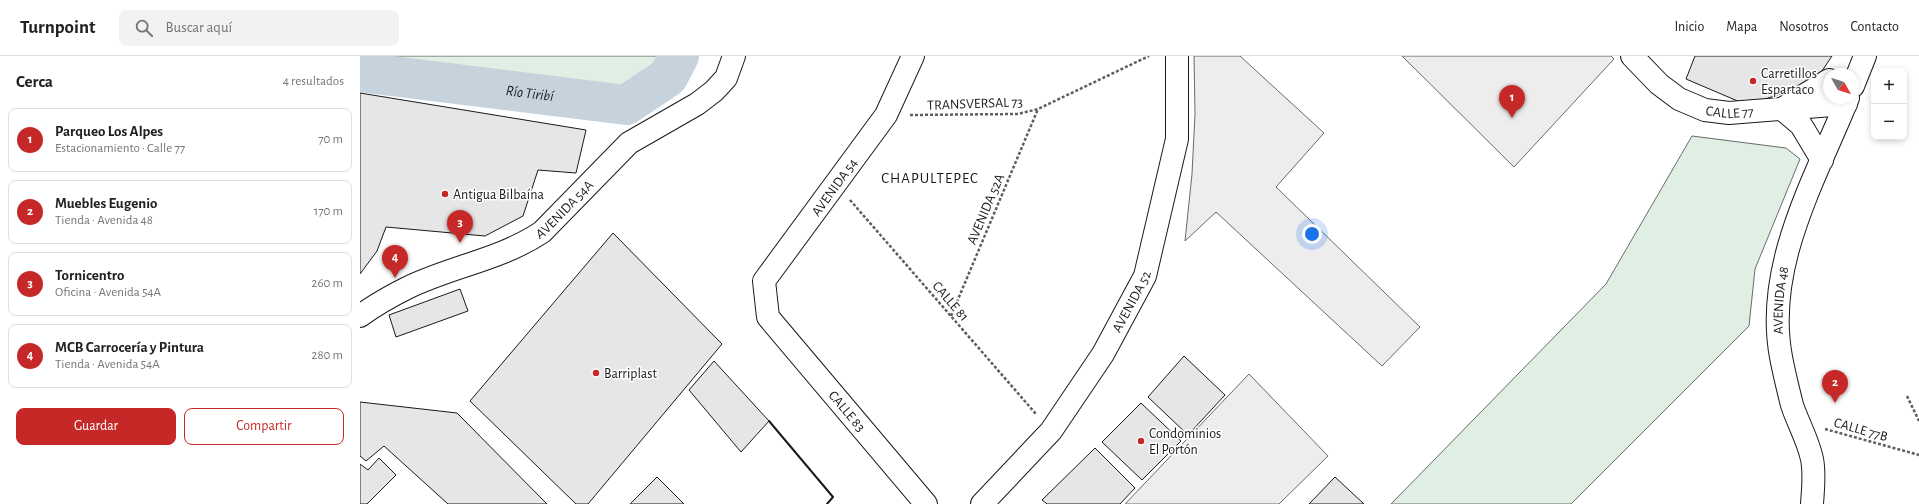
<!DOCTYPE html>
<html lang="es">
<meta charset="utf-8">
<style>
:root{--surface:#fff;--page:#f2f2f2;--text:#202124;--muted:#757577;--line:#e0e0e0;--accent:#c62828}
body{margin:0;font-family:"Alegreya Sans",sans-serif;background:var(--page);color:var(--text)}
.controls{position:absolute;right:12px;top:12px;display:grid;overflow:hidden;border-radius:8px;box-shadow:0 2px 6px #0003}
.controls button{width:36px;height:36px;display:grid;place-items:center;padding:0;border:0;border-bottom:1px solid var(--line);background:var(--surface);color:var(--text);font:20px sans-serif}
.compass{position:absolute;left:1463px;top:12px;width:36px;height:36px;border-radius:50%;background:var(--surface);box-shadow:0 2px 6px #0003;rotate:129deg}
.you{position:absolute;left:952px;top:178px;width:14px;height:14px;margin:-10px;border:3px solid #fff;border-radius:50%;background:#1a73e8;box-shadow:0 0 0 6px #1a73e833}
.badge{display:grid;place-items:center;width:26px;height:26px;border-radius:50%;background:var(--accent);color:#fff;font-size:13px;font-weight:700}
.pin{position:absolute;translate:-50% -33px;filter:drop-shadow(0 1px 2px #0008)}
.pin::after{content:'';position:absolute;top:21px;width:14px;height:12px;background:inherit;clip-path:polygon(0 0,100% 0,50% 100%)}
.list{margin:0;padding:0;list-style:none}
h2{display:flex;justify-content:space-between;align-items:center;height:52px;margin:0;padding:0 16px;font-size:17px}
h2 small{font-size:13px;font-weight:400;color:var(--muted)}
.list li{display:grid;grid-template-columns:26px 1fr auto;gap:12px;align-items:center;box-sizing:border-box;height:64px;margin:0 8px 8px;padding:0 8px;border:1px solid var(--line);border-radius:8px}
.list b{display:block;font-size:15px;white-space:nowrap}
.list p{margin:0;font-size:13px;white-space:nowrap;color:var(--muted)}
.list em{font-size:13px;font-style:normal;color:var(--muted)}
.actions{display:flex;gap:8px;padding:12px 16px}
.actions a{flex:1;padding:9px 0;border:1px solid var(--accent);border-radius:8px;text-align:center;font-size:14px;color:var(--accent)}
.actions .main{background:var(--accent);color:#fff}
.icon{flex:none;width:22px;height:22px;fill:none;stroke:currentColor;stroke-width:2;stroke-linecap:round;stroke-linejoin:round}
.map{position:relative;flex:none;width:1559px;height:448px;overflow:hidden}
header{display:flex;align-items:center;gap:24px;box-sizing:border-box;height:56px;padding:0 20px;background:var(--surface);border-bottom:1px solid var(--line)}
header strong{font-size:19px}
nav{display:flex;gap:22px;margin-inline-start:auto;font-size:14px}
.search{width:280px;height:36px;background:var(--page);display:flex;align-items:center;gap:10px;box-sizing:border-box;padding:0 14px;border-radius:8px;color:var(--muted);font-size:15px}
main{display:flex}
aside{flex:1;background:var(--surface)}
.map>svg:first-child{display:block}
.green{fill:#e0efe3;stroke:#6a6a6a}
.parking{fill:#ededed;stroke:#6a6a6a}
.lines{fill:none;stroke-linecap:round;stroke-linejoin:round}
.river{stroke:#c6d2dc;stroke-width:40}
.building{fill:#e6e6e6;stroke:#1a1a1a}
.minor-casing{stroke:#1a1a1a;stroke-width:24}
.path{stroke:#5f5f5f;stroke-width:2.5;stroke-dasharray:3 2;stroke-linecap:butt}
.minor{stroke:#fff;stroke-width:22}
.wall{stroke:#1a1a1a;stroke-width:2}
.poi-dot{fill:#c62828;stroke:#fff;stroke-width:1.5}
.labels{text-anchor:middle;stroke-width:3;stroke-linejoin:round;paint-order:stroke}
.poi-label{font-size:14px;fill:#1a1a1a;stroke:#fff;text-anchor:start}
.street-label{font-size:14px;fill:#1a1a1a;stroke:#fff}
.water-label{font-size:15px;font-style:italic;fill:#1a1a1a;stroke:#fff}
.neighbourhood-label{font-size:15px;letter-spacing:1px;fill:#1a1a1a;stroke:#fff}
</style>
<header>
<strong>Turnpoint</strong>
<div class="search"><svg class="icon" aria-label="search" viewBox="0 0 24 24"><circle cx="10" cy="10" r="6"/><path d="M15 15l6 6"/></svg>Buscar aquí</div>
<nav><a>Inicio</a><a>Mapa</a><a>Nosotros</a><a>Contacto</a></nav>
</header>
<main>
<aside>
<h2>Cerca<small>4 resultados</small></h2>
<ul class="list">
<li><span class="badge">1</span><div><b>Parqueo Los Alpes</b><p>Estacionamiento · Calle 77</p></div><em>70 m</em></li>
<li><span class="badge">2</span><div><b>Muebles Eugenio</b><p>Tienda · Avenida 48</p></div><em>170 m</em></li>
<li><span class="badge">3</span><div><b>Tornicentro</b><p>Oficina · Avenida 54A</p></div><em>260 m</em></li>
<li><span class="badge">4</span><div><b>MCB Carrocería y Pintura</b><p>Tienda · Avenida 54A</p></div><em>280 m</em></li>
</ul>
<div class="actions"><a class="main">Guardar</a><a>Compartir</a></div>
</aside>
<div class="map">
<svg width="1559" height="448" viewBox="0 0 1559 448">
<rect width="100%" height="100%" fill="#fff"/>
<!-- green -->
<path class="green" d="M0,0h307l-15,24 -37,20 -185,-29z
M1332,80l94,12 14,11 -45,110 -6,57 -178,178h-180l215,-220z"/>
<!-- parking -->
<path class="parking" d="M834,0h46l84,77 -48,54 144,140 -38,39 -166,-154 -31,29 7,-67 3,-60z
M1042,0h209l3,3 -100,108z
M889,318l79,82 -49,48h-154z"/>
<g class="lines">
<!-- river -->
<path class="river" id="s1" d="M0,16l266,33 42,-28 11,-21"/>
</g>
<!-- building -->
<path class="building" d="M1335,0h137l-18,27 -67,22 -61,-26z
M0,37l226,37 -10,43 -38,-3 -15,46 -38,20 -99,-9 -9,24 -17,23z
M253,177l109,111 -134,160h-12l-106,-103z
M100,233l8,22 -72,26 -7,-22z
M824,300l41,39 -37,40 -40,-38z
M354,305l55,60 -28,31 -52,-62z
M0,346l97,11 90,91h-99l-64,-58 -18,15 -6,-5z
M781,347l40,38 -39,39 -40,-38z
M735,392l40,40 -15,16h-73l-5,-4z
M19,402l17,17 -29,29h-7v-40l8,6z
M297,421l27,27h-54z
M975,421l29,27h-55z"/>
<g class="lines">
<!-- minor casing -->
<g class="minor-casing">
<g id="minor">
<path id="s2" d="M553,0l-27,59 -122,166 4,36 158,187"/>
<path id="s3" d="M1272,0l27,28 20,15 26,11 24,3 117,-9"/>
<path d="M1493,30l12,-30"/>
<path d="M1462,104l-21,-35 -19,-16 47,-29"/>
<path id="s4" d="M0,260c15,-11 31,-20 47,-28 45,-22 93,-28 135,-56l87,-89 68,-39 17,-13 12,-13 8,-22"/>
<path id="s5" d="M622,448l69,-73 52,-77 42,-78 32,-137v-83"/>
<path id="s6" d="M1452,448c1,-15 3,-30 0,-45 -4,-19 -14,-36 -20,-54 -4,-16 -8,-32 -11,-48 -17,-91 34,-177 67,-259"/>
</g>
</g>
<!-- path -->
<path class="path" d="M550,59l108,-1 20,-5 111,-53
M490,144l186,214
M591,260l87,-207
M1547,340l12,25
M1465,373l94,26"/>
<!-- minor -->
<use href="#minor" class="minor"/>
<!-- wall -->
<path class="wall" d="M409,365l64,76 -6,7"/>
</g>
<!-- markers -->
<g class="poi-dot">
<circle cx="1393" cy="25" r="4"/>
<circle cx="85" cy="138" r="4"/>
<circle cx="236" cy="317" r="4"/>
<circle cx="781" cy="385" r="4"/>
</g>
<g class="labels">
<!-- poi labels -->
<g class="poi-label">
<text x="1401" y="22">Carretillos<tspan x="1401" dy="16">Espartaco</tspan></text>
<text x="93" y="143">Antigua Bilbaína</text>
<text x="244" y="322">Barriplast</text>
<text x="789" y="382">Condominios<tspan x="789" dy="16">El Portón</tspan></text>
</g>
<!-- street labels -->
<g class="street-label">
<text transform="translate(615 47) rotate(-2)" y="5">TRANSVERSAL 73</text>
<text dy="5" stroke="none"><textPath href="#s3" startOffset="117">CALLE 77</textPath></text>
<text transform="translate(474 131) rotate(-54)" y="5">AVENIDA 54</text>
<text dy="5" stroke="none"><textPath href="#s4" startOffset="233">AVENIDA 54A</textPath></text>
<text transform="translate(625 153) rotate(-67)" y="5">AVENIDA 52A</text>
<text transform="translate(591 245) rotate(49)" y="5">CALLE 81</text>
<text dy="5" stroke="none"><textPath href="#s5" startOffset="253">AVENIDA 52</textPath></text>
<text dy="5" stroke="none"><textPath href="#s6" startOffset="209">AVENIDA 48</textPath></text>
<text dy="5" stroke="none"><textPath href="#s2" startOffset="430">CALLE 83</textPath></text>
<text transform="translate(1501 373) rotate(16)" y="5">CALLE 77B</text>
</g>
<!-- water labels -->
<g class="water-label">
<text dy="5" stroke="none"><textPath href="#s1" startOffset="171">Río Tiribí</textPath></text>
</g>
<!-- neighbourhood labels -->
<g class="neighbourhood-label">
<text x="570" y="127">CHAPULTEPEC</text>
</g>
</g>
</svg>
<div class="controls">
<button>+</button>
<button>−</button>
</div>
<svg class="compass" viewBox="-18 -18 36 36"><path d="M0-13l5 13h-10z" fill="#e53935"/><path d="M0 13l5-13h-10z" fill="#757577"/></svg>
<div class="you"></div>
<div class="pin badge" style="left:1152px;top:62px">1</div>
<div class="pin badge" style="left:1475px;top:347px">2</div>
<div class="pin badge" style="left:100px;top:187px">3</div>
<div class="pin badge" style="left:35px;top:222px">4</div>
</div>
</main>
